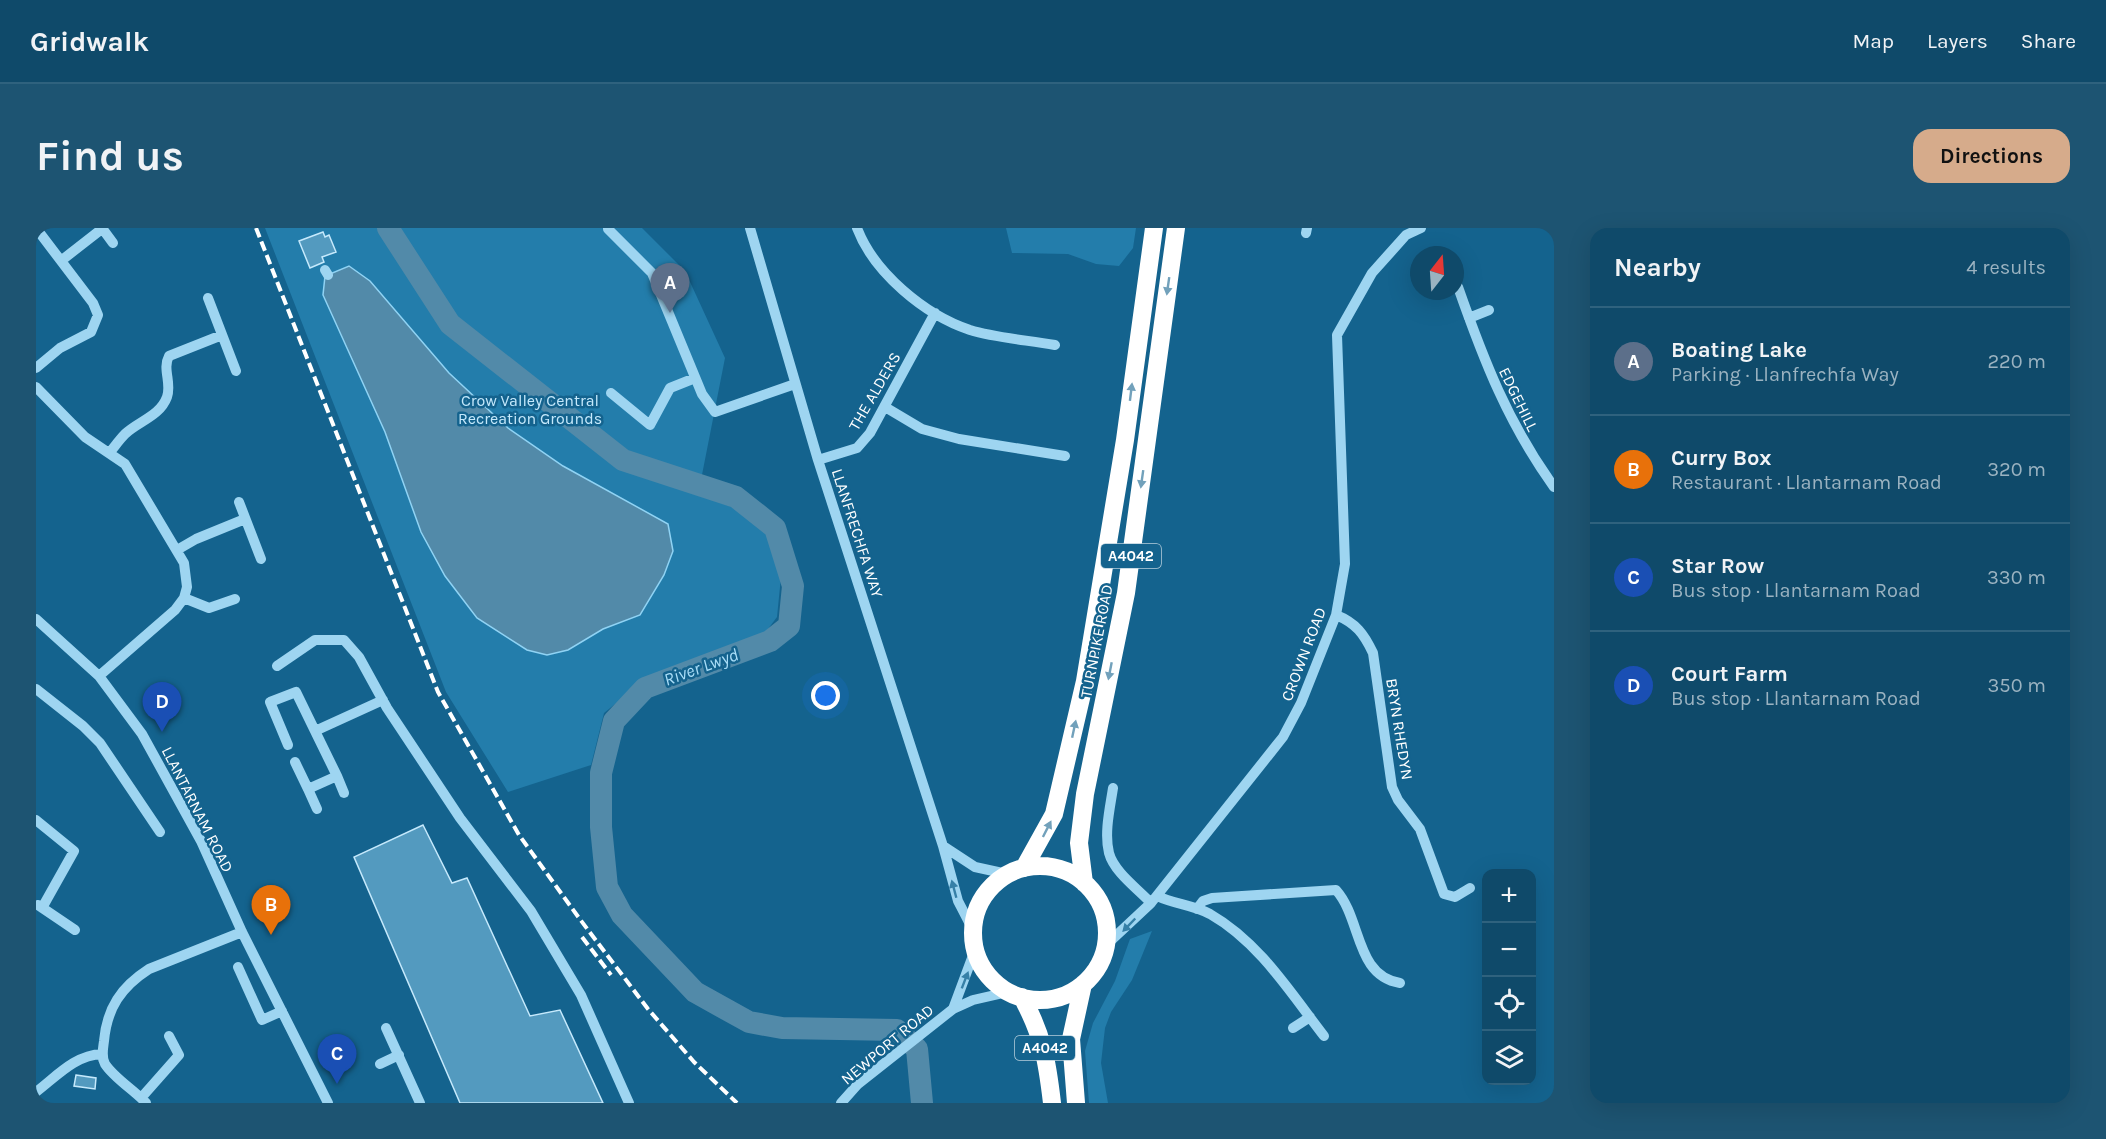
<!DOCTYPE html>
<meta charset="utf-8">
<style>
:root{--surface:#0f4a6a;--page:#1d5472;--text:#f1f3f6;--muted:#9bb3c1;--line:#2f627e;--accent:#d6ab8b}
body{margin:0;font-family:Karla,sans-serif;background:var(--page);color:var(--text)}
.controls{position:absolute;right:18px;bottom:18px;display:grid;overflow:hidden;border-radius:12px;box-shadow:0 6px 24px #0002}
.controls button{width:54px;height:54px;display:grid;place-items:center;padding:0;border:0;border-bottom:2px solid var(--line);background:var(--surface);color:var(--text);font:30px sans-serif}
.compass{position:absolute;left:1374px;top:18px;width:54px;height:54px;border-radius:50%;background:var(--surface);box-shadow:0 6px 24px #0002;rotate:17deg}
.you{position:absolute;left:790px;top:468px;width:21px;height:21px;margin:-15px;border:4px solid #fff;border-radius:50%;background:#1a73e8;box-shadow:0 0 0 9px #1a73e833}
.badge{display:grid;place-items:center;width:39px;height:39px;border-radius:50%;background:var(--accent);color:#fff;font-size:20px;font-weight:700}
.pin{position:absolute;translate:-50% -50px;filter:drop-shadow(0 2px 3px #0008)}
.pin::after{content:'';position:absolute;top:32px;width:21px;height:18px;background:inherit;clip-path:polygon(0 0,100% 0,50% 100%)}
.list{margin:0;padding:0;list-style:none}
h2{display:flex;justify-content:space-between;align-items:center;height:78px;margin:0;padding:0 24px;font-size:26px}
h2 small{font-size:20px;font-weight:400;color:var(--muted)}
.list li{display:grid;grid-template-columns:39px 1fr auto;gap:18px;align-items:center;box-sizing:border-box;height:108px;padding:0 24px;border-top:2px solid var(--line)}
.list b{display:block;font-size:22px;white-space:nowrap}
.list p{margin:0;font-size:20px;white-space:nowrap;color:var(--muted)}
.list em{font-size:20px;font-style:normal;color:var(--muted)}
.icon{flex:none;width:33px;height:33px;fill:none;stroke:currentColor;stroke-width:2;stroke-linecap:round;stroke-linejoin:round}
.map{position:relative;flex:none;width:1518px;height:875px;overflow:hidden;border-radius:18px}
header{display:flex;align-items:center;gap:36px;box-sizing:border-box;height:84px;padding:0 30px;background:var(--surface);border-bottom:2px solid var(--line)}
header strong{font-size:28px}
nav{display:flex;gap:33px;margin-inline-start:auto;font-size:21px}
.intro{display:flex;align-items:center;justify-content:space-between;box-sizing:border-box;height:144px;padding:0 36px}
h1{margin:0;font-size:42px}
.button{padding:15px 27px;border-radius:18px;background:var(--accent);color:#111;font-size:21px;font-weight:700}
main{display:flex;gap:36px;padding:0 36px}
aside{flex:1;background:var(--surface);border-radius:18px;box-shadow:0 6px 24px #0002}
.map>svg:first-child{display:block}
.green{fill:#237dab}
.water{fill:#528aa9;stroke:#90d3f4;stroke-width:1.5}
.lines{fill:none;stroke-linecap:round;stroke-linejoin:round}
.river{stroke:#528aa9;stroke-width:22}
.building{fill:#539abf;stroke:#c5e9fc;stroke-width:1.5}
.minor{stroke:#9ed5f1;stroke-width:10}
.highway{stroke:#fff;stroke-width:18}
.rail{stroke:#fff;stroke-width:4;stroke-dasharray:10 4.5;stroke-linecap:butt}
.oneway{fill:#72a1bb}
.oneway2{fill:#3680a7}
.labels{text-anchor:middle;stroke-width:5;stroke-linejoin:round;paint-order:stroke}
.shield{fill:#14638e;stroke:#b8d0dd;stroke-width:1.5}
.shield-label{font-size:15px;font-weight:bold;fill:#fff}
.street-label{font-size:16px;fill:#fff;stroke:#14638e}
.park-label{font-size:16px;fill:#c5e9fc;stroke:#14638e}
.water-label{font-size:18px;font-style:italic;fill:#aadef8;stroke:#14638e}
</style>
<header>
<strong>Gridwalk</strong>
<nav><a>Map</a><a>Layers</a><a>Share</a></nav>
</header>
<div class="intro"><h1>Find us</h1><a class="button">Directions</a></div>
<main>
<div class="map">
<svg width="1518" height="875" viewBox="0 0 1518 875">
<rect width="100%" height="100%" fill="#14638e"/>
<!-- green -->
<path class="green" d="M229,0h377l43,43 40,87 -26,132 38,13 32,26 12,48 -4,40 -15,20 -111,38 -47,38 -13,52 -83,27 -62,-100z
M970,0h130l-3,20 -14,18 -23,-2 -28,-10 -56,-1z
M1116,703l-20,49 -21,32 -6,16 -4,35 7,40h-19l-4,-52 8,-28 22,-42 15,-42z"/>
<!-- water -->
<path class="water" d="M313,38l21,15 79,92 59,55 55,38 105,58 5,27 -9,24 -24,40 -37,14 -35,21 -21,5 -20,-5 -50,-32 -32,-42 -24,-44 -36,-100 -62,-137 2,-19z"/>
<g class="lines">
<!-- river -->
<path class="river" d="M352,0l62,96 173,136 113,37 39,31 18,58 -4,40 -19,15 -125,47 -31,33 -13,52v54l6,60 15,28 73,77 54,30 33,6 115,2 20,19 5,54"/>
</g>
<!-- building -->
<path class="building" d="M287,4l2,5 4,-2 7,17 -14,5 2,5 -14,6 -11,-27z
M387,597l29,58 15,-5 63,138 30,-6 43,93h-143l-106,-246z
M40,847l20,3 -1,11 -21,-3z"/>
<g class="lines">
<!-- minor -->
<path class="minor" d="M66,0l11,15
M714,0l68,232 125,386 15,55 15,29
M821,0c17,45 68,87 113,102 26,8 57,10 85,15
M572,1l44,44 50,121 13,18 80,-28
M1270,5l1,-5
M26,32l41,-32
M289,42l3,5
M1422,59c26,74 50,136 96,200
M172,70l28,73
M1433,90l20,-8
M0,140l24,-20 31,-16 7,-17 -5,-12 -57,-75
M0,159l49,50 40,27 59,99 3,24 -3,11 -9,12 -76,66
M575,165l39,32 20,-37 25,-10
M849,179l37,22 37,10 106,17
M74,224c5,-6 10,-13 15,-18 14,-13 35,-18 42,-37 5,-14 -5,-28 2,-41l53,-21
M782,232l39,-12 13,-15 65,-120
M203,274l22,57
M141,322l19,-11 49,-20
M148,370l25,10 26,-9
M1300,387c20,8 28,19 37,38l19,134 6,13 22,29 24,65 11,3 15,-9
M0,391l63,57 43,58 59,107 41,91 86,171
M241,438l38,-26h29l15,17 28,51 73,110 71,93 50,84 48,108
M0,461l47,37 17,17 60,89
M252,517l-18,-43 26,-10 19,39
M259,534l13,27 29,-13 -22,-45 68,-31
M301,548l7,17
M1077,560c-3,20 -9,45 -4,65 5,19 29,36 42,50
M272,561l9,20
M0,592l38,31 -32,57
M907,618l32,21 32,7
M1121,668c17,8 36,9 53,18 49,28 80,78 114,122
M2,677l37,25
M1161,681l6,-8 9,-3 124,-8c26,29 19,86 64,93
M1069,718l46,-43 132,-166 18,-34 35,-88 9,-51 -8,-229 35,-62 34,-38 15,-7
M202,739l24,53 20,-9
M917,781l22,-59
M350,800l34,75
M1257,800l17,-11
M344,836l19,-9
M0,864c21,-16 39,-37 66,-38
M105,870l38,-43 -10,-19
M110,875c-12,-13 -32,-25 -41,-39 -4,-7 -2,-15 -1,-23 3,-33 17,-54 45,-72l93,-37
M805,875l17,-19 95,-75 20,-9 35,-8"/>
<!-- highway -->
<path class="highway" d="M937 705a67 67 0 1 1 134 0a67 67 0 1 1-134 0Z
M988,640l30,-54 31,-133 40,-241 29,-212
M1048,655l-5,-40 6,-49 41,-201 50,-365
M986,769c21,39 25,63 30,106
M1040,875l-5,-64 12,-55"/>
<!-- rail -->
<path class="rail" d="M220,0l182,464 81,143 60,83 69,91 46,53 43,41
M546,709l29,38"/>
</g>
<!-- one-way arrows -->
<defs><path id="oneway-solid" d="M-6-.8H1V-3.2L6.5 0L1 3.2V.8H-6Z" transform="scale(1.5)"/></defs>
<g class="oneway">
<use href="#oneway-solid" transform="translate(1132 58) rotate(98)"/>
<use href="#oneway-solid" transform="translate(1095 164) rotate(-83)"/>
<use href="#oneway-solid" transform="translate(1106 251) rotate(98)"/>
<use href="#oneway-solid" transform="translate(1074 443) rotate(101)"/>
<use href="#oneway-solid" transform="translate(1038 501) rotate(-78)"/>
<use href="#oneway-solid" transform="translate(1011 601) rotate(-63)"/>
</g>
<g class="oneway2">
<use href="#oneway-solid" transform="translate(918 661) rotate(-105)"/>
<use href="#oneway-solid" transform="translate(1093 697) rotate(134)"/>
<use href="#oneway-solid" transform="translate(929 752) rotate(-69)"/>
</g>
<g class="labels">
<!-- shield labels -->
<g class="shield">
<rect x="1065" y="316" width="60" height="24" rx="4.5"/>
<rect x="979" y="808" width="60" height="24" rx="4.5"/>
</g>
<g class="shield-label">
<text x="1095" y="333">A4042</text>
<text x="1009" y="825">A4042</text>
</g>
<!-- street labels -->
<g class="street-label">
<text transform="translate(838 163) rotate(-60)" y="6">THE ALDERS</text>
<text transform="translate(1483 171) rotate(64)" y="6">EDGEHILL</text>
<text transform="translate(822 305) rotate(72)" y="6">LLANFRECHFA WAY</text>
<text transform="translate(1060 413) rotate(-79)" y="6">TURNPIKE ROAD</text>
<text transform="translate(1267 426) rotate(-69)" y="6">CROWN ROAD</text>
<text transform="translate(1364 501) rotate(81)" y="6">BRYN RHEDYN</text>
<text transform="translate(162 581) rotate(63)" y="6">LLANTARNAM ROAD</text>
<text transform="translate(851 816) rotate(-40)" y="6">NEWPORT ROAD</text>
</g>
<!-- park labels -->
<g class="park-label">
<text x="494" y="178">Crow Valley Central<tspan x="494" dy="18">Recreation Grounds</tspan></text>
</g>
<!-- water labels -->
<g class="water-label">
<text transform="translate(665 439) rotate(-20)" y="6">River Lwyd</text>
</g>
</g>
</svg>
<div class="controls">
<button>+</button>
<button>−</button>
<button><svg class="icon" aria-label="locate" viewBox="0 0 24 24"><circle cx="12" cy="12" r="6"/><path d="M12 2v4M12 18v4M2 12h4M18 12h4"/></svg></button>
<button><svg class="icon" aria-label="layers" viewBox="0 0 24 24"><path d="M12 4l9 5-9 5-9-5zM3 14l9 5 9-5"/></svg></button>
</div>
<svg class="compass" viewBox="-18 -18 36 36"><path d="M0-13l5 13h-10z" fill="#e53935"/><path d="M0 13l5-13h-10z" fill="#9bb3c1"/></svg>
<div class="you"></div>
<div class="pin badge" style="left:634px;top:85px;background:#5c6f8a">A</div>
<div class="pin badge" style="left:235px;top:707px;background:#e8710a">B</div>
<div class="pin badge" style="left:301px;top:856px;background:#1a4fb4">C</div>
<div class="pin badge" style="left:126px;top:504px;background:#1a4fb4">D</div>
</div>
<aside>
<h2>Nearby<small>4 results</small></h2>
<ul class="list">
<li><span class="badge" style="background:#5c6f8a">A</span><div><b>Boating Lake</b><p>Parking · Llanfrechfa Way</p></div><em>220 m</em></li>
<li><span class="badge" style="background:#e8710a">B</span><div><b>Curry Box</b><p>Restaurant · Llantarnam Road</p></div><em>320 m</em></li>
<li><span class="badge" style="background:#1a4fb4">C</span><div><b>Star Row</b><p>Bus stop · Llantarnam Road</p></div><em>330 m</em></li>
<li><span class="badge" style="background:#1a4fb4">D</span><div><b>Court Farm</b><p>Bus stop · Llantarnam Road</p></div><em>350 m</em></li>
</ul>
</aside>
</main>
